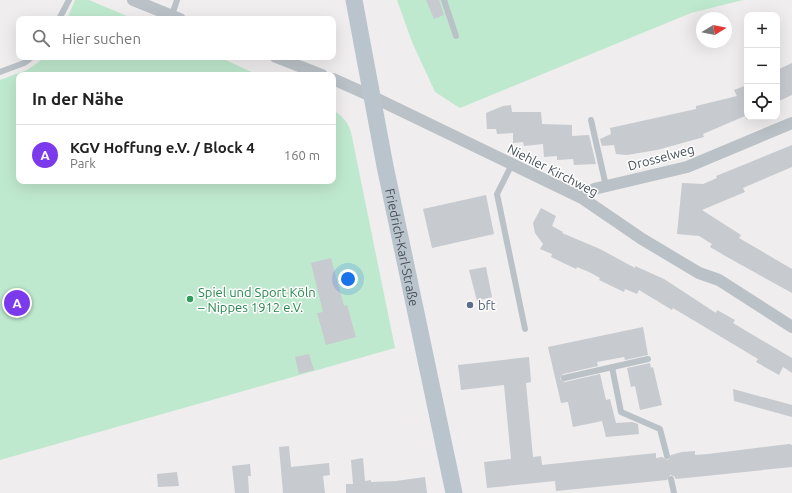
<!DOCTYPE html>
<html lang="de">
<meta charset="utf-8">
<style>
:root{--surface:#fff;--page:#f6f6f6;--text:#222;--muted:#767676;--line:#e0e0e0;--accent:#7c3aed}
body{margin:0;font-family:Ubuntu,sans-serif;background:var(--page);color:var(--text)}
.controls{position:absolute;right:12px;top:12px;display:grid;overflow:hidden;border-radius:8px;box-shadow:0 4px 16px #0002}
.controls button{width:36px;height:36px;display:grid;place-items:center;padding:0;border:0;border-bottom:1px solid var(--line);background:var(--surface);color:var(--text);font:20px sans-serif}
.compass{position:absolute;left:696px;top:12px;width:36px;height:36px;border-radius:50%;background:var(--surface);box-shadow:0 4px 16px #0002;rotate:80deg}
.you{position:absolute;left:348px;top:279px;width:14px;height:14px;margin:-10px;border:3px solid #fff;border-radius:50%;background:#1a73e8;box-shadow:0 0 0 6px #1a73e833}
.badge{display:grid;place-items:center;width:26px;height:26px;border-radius:50%;background:var(--accent);color:#fff;font-size:13px;font-weight:700}
.pin{position:absolute;translate:-50% -50%;border:2px solid #fff;box-shadow:0 1px 4px #0006}
.list{margin:0;padding:0;list-style:none}
h2{display:flex;justify-content:space-between;align-items:center;height:52px;margin:0;padding:0 16px;font-size:17px}
h2 small{font-size:13px;font-weight:400;color:var(--muted)}
.list li{display:grid;grid-template-columns:26px 1fr auto;gap:12px;align-items:center;box-sizing:border-box;height:60px;padding:0 16px;border-top:1px solid var(--line)}
.list b{display:block;font-size:15px;white-space:nowrap}
.list p{margin:0;font-size:13px;white-space:nowrap;color:var(--muted)}
.list em{font-size:13px;font-style:normal;color:var(--muted)}
.icon{flex:none;width:22px;height:22px;fill:none;stroke:currentColor;stroke-width:2;stroke-linecap:round;stroke-linejoin:round}
.map{position:relative;flex:none;width:792px;height:493px;overflow:hidden}
.search{position:absolute;background:var(--surface);box-shadow:0 4px 16px #0002;left:16px;top:16px;width:320px;height:44px;display:flex;align-items:center;gap:10px;box-sizing:border-box;padding:0 14px;border-radius:8px;color:var(--muted);font-size:15px}
.panel{position:absolute;background:var(--surface);box-shadow:0 4px 16px #0002;left:16px;top:72px;width:320px;height:112px;border-radius:8px}
.map>svg:first-child{display:block}
.green{fill:#bfe9ce}
.building{fill:#c7cacf}
.lines{fill:none;stroke-linecap:round;stroke-linejoin:round}
.service{stroke:#bac2c8;stroke-width:6}
.minor{stroke:#bac2c8;stroke-width:12}
.secondary{stroke:#bac4cd;stroke-width:17}
.leisure-dot{fill:#2e9e5b;stroke:#fff;stroke-width:1.5}
.service-dot{fill:#5c6f8a;stroke:#fff;stroke-width:1.5}
.labels{text-anchor:middle;stroke-width:3;stroke-linejoin:round;paint-order:stroke}
.street-label{font-size:13px;fill:#475158;stroke:#fff}
.leisure-label{font-size:13px;fill:#27864d;stroke:#fff;text-anchor:start}
.service-label{font-size:13px;fill:#4e5e75;stroke:#fff;text-anchor:start}
</style>
<div class="map">
<svg width="792" height="493" viewBox="0 0 792 493">
<rect width="100%" height="100%" fill="#efeded"/>
<!-- green -->
<path class="green" d="M75,0h14l45,19h-67z
M397,0h346l-52,13 -231,95 -25,-16 -23,-50z
M46,57h173l39,18h-239v106h314v-71c9,6 15,12 18,22l44,216 -395,112v-380l27,-10z"/>
<!-- building -->
<path class="building" d="M426,0h13l5,15 -10,4z
M792,63v32l-15,7v-32z
M747,85v35l-2,-4 -42,18 1,3 -47,13 -30,5 -11,-1 -2,-9 -12,1 -2,-7 11,-5 -1,-6 86,-19v-3l41,-10 -3,-6z
M511,105l1,7h29l1,12 30,1v11l17,-1 7,29 -22,1 -1,-6 -16,1v-4l-13,1 -1,-13 -19,2 -1,-4 -10,1v-10l-16,1 -1,-5h-9l-1,-16 17,-7z
M792,145v22l-49,21 2,4 -43,18 39,25 -2,3 53,31v24l-65,-36 -17,-10 2,-3 -13,-8 -22,-2 5,-51 21,1 14,-6 -1,-2z
M486,195l8,39 -62,14 -9,-39z
M541,208l15,8 -4,10 11,6 -1,1 38,16 35,19v-2l29,13 52,34 1,-3 18,10 -2,3 59,35v15l-9,-6 -4,8 -23,-13 2,-3 -85,-51 -1,2 -33,-20 -2,4 -12,-5 -1,3 -25,-12 1,-2 -11,-6 -12,-5 -1,2 -25,-12 1,-3 -12,-5 3,-5 -8,-11 -2,-10z
M331,258l13,48 3,-1 9,32 -30,8 -9,-32 6,-1 -12,-49z
M486,267l6,30 -15,4 -8,-31z
M643,327l5,28 -23,5 -1,-3 -27,5 1,4 -35,8 -3,5 5,3 35,-8 6,26 4,-1 6,24 16,-1 6,2 1,10 -33,3 -4,-16 -29,6 -5,-25 -7,1 -13,-56z
M309,354l5,16 -15,4 -4,-17z
M529,357l2,25 -5,1 7,74 8,-1 1,9 114,-12v5l6,-1 6,3 3,-5 11,-3 13,-1v4l13,-1 81,-10 3,1v22l-116,12 -2,-3 -4,-1 -3,5 -111,11 -1,-10 -68,7 -3,-26 27,-3 -7,-74 -43,5 -3,-25z
M650,363l1,5 2,-1 9,38 -22,5 -5,-24 -4,1 -4,-19z
M733,389l59,16v12l-58,-16z
M289,446l2,21 38,-4 1,12 -7,1 2,17h-42l-4,-46z
M363,458l2,23 6,-1v2l25,-1 29,-4 2,16h-81v-9h7l-2,-24z
M250,464l1,12h-3l1,17h-14l-3,-27z
M177,472l2,14 -21,1 -1,-13z"/>
<g class="lines">
<!-- service -->
<path class="service" d="M444,0l12,36
M172,15l5,-15
M59,19l10,-19
M0,72l24,-9 8,-6
M591,120l15,66
M512,164l-15,30 28,135
M612,367l9,45 39,17 7,27
M564,378l84,-19
M671,479l3,14"/>
<!-- minor -->
<path class="minor" d="M133,0l47,19
M276,57l46,18
M333,79l38,17 211,102 60,41 57,34 20,7 73,47
M582,198l12,-9 93,-22 105,-44"/>
<!-- secondary -->
<path class="secondary" id="s1" d="M354,0l31,166 69,327"/>
</g>
<!-- markers -->
<circle class="leisure-dot" cx="190" cy="299" r="4"/>
<circle class="service-dot" cx="470" cy="305" r="4"/>
<g class="labels">
<!-- street labels -->
<g class="street-label">
<text transform="translate(661 157) rotate(-15)" y="5">Drosselweg</text>
<text transform="translate(553 170) rotate(27)" y="5">Niehler Kirchweg</text>
<text dy="5" stroke="none"><textPath href="#s1" startOffset="252">Friedrich-Karl-Straße</textPath></text>
</g>
<!-- leisure labels -->
<g class="leisure-label">
<text x="198" y="297">Spiel und Sport Köln<tspan x="198" dy="15">– Nippes 1912 e.V.</tspan></text>
</g>
<!-- service labels -->
<g class="service-label">
<text x="478" y="310">bft</text>
</g>
</g>
</svg>
<div class="controls">
<button>+</button>
<button>−</button>
<button><svg class="icon" aria-label="locate" viewBox="0 0 24 24"><circle cx="12" cy="12" r="6"/><path d="M12 2v4M12 18v4M2 12h4M18 12h4"/></svg></button>
</div>
<svg class="compass" viewBox="-18 -18 36 36"><path d="M0-13l5 13h-10z" fill="#e53935"/><path d="M0 13l5-13h-10z" fill="#767676"/></svg>
<div class="you"></div>
<div class="pin badge" style="left:17px;top:303px">A</div>
<div class="search"><svg class="icon" aria-label="search" viewBox="0 0 24 24"><circle cx="10" cy="10" r="6"/><path d="M15 15l6 6"/></svg>Hier suchen</div>
<section class="panel">
<h2>In der Nähe<small></small></h2>
<ul class="list">
<li><span class="badge">A</span><div><b>KGV Hoffung e.V. / Block 4</b><p>Park</p></div><em>160 m</em></li>
</ul>
</section>
</div>
